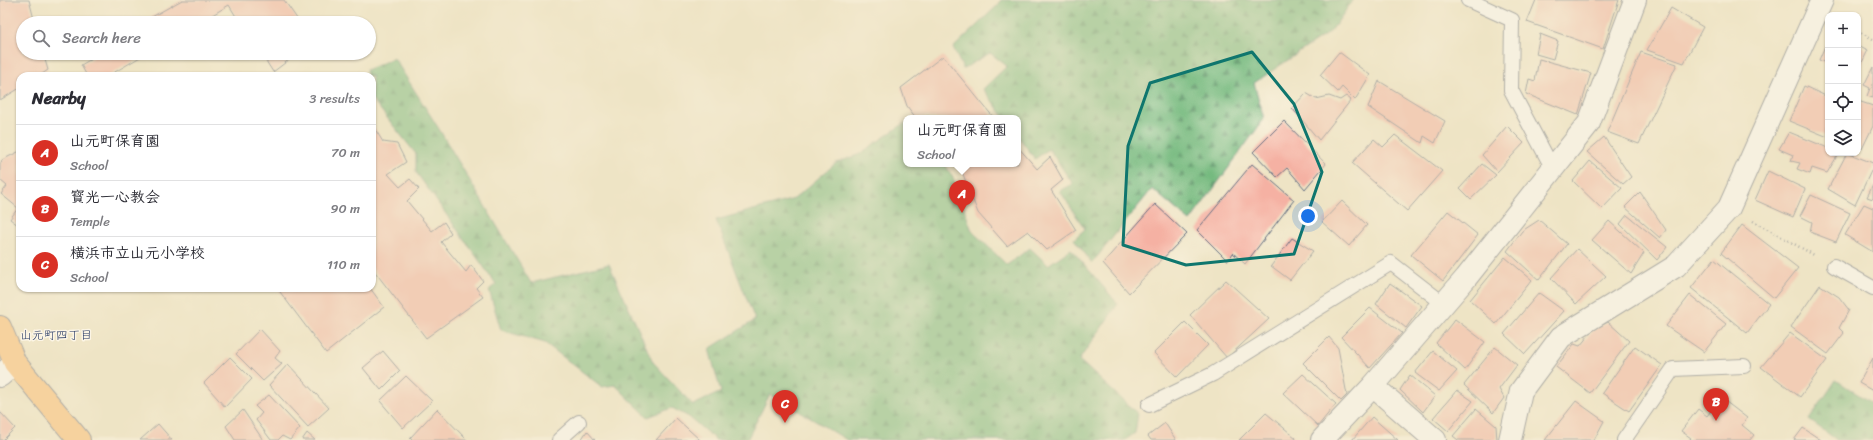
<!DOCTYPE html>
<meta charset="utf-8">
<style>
:root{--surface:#fff;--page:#f2f2f3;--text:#2b2b33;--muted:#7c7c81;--line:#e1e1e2;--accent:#d93025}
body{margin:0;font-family:Sriracha,"Klee One",sans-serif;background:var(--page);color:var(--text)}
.controls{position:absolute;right:12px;top:12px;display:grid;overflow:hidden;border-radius:8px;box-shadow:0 1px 3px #0004}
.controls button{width:36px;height:36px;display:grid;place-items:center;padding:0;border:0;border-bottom:1px solid var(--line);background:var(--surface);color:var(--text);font:20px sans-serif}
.you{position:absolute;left:1308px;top:216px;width:14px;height:14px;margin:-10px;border:3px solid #fff;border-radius:50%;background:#1a73e8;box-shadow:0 0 0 6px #1a73e833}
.badge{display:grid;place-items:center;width:26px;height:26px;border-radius:50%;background:var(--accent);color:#fff;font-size:13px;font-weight:700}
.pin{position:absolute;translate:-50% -33px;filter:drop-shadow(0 1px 2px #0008)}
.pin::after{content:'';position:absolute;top:21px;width:14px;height:12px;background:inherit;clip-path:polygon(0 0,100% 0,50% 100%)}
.popup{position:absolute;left:903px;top:115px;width:118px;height:52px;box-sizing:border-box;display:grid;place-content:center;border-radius:8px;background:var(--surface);filter:drop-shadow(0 1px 3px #0005);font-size:13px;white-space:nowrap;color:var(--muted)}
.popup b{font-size:15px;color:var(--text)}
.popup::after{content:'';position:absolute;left:50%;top:100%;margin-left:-8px;border:8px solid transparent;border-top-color:var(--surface)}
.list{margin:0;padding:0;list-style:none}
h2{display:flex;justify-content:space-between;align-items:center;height:52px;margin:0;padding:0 16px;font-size:17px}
h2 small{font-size:13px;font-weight:400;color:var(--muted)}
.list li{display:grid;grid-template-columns:26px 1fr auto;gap:12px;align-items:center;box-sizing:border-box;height:56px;padding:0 16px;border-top:1px solid var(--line)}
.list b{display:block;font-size:15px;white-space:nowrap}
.list p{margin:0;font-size:13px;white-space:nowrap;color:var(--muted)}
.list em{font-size:13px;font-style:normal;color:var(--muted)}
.icon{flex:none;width:22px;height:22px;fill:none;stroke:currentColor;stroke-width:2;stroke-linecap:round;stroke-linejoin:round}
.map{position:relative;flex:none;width:1873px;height:440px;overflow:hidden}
.search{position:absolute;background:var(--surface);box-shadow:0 1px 3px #0004;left:16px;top:16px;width:360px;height:44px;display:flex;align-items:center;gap:10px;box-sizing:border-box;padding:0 14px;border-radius:22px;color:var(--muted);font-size:15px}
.panel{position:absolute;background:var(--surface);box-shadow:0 1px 3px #0004;left:16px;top:72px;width:360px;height:220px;border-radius:12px}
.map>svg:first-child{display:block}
.forest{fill:url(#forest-firs);stroke:#48746e}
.building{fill:#f5b1a3}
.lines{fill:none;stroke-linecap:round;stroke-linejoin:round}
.lane-casing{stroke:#656e82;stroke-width:16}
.street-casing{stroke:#656e82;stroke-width:24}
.primary-casing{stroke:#656e82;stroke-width:24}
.path{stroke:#656e82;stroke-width:2.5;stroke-dasharray:1 3;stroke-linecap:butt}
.lane{stroke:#fff;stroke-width:14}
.street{stroke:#fff;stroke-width:22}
.primary{stroke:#febc70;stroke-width:22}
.marked{fill:none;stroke:#0f766e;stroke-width:3;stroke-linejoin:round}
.labels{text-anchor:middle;stroke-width:3;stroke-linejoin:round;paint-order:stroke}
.neighbourhood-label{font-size:12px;fill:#1b2f5e;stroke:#fcf5e5}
</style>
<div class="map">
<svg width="1873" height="440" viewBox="0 0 1873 440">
<defs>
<pattern id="forest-firs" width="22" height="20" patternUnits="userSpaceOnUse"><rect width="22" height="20" fill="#74ba7f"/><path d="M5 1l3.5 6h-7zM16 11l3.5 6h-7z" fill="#5e986b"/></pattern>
</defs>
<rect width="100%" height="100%" fill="#fcf5e5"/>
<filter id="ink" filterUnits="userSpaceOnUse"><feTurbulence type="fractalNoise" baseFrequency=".025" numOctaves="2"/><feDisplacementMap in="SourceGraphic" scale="8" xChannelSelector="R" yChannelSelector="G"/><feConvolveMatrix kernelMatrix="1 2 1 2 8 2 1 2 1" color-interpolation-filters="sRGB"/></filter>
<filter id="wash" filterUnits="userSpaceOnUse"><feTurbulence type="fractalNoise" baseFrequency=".012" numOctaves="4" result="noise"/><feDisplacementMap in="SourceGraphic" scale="16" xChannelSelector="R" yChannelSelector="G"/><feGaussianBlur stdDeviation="0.9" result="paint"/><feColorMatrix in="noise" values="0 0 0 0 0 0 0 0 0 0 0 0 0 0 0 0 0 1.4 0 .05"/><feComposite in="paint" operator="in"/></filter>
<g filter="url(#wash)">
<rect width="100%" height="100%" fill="#eee4c5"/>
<!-- forest -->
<path class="forest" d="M1001,0h352l-22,31 -77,52 10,36 -74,102 -38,-32 -60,74 -18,-24 11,-10 -25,-38 13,-7 -24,-35 -14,10 -17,-23v-18h-13l-22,-29 24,-23 -17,-13 -27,16 -10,-21 46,-44z
M394,58l45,71 92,154 78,-19 44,98 40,43 28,-13 -12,-43 46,-29 -39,-100 78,-21 42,-36 22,-8 48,-33v42h39l9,16 18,51 35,34 23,-17 18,17 23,-16 47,55 -39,56 59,54 -3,19 -10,7h-278l-77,-46 -23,46h-31l-27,-23 -17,-9 -24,9 -33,-32 -13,2 -57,-44 -44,-13 -12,-40 7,-6 -80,-112v-18l-44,-55v-23h-5l-1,-6z
M1836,380l37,24v36h-36l-28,-20z"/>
<g id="blocks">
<!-- building -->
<path class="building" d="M0,0h29l6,23h-12v30h20l5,17 -9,6h-19v12l-20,12z
M182,0h102l16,23h-60l-11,-18 -30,18h-58z
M1536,0h83l-16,49 -76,-27z
M1671,8l32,19 -19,36 -37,-13z
M1540,34l18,7 -5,18 -17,-5z
M1828,39v25l-9,-4z
M1858,45l10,5 -10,21z
M1339,52l31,23 -15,25 -13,-13 -4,5 -18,-17z
M1641,52l36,12 -38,80 -32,-12z
M91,53h56l-39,23h-21l-6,-11 12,-7z
M261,53h37l-25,19z
M943,56l51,62h-64l-1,-2 -13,2 -9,-12 -6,-18z
M1539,59l52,14 -13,42 -52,-21 3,-15 6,2z
M1873,67v31l-6,-2 3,-8 -6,-3z
M1379,81l66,40 -10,22 -11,-7 -2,7 -54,-36z
M1804,86l24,11v40l-39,-16z
M1306,93l10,6 13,-3 11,4 6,-4 5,4 -32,40 -27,-32z
M1858,101l15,5v20l-11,23 -4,-2z
M1284,121l42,43 -21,25 -18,-21 -10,9 -24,-25z
M372,124l11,18 14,2 9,18 -18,12 12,13 10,-8 9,10 -12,12 25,30 12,-9 7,11 -10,9 25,30 5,-7 12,16 -7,7 7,9 -57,41 -54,-70z
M1507,126l17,17 -27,29 -15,-17z
M1789,132l39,16v5h11l-12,20 -15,-5 -2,6 -13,-5 3,-6 -9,-2 2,-6 -14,-6z
M1395,135l47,36 -35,40 -55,-48 22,-24 9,8z
M1604,137l27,40 -8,7 -36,-32z
M1018,147l19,22 13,-12 13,23 -12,10 25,40 -29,20 -19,-19 -21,15 -29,-33 -19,-49h59z
M20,151v71l-2,3 -8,-6 8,-11 -17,-14 6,-8 -7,-6v-15l2,-5z
M1847,153l26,10v4l-18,38 -27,-16z
M1590,161l32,27 -20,21 -29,-28z
M1252,164l42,36 -49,64 -12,-11 -5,8 -31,-31z
M1482,164l14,11 -25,24 -11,-11z
M1768,171l37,18 -12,28 -38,-17z
M1873,185v14l-6,-2z
M1640,192l26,38 -6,8 -35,-31z
M1811,195l39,18 -14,29 -26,-10 2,-10 -12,-6z
M1342,201l25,24 -18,21 -27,-24z
M1155,204l32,30 -58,59 -26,-30z
M1864,204l9,4v44l-28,-17z
M1448,211l30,24 -35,46 -32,-26z
M1627,215l40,32 -10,13 -37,-36z
M1539,220l28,24 -28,36 -32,-29 15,-20z
M1609,221l35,32 -13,21 -39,-34z
M1742,225l56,43 -24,30 -53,-45z
M1292,238l21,13 -23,29 -19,-14z
M1577,249l29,27 -30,28 -25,-26z
M1505,257l27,23 -36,44 -26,-24z
M1714,259l55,45 -22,29 -56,-45z
M1226,280l43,39 -42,39 -37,-43z
M1390,283l32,23 -16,22 -30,-24z
M1820,285l19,12 10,13 -10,18 5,5 -16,21 -37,-27z
M277,288h93l14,19 -58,46z
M1539,293l25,18 -39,43 -21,-20z
M1690,295l36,29 -22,28 -38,-26z
M1370,308l32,25 -32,35 -29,-31z
M1455,319l30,23 -20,28 -29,-27z
M1185,322l23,23 -31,32 -23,-24z
M1608,322l21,19 -39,52 -34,-26 18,-23 6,2 13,-16z
M260,329l20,22 -5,7 7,6 -19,17 -27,-27z
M1790,333l37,27 -27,37 -39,-30z
M1329,337l9,11 9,47 -6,6 -38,-38z
M1635,346l27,19 -33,46 -27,-18z
M1495,347l22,18 -18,24 5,9 -11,15 -29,-28z
M383,351l17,20 -19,19 -18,-22z
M1433,351l24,20 -18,20 -24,-18z
M230,357l22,22 -27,28 -21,-24z
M1873,358v33l-14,-8z
M288,364l41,44 -21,19 -39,-42z
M1303,374l33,30 -18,22 -35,-33z
M1410,375l25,21 -12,16 -23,-22z
M406,376l26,25 -29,27 -23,-27z
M1457,390l16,11 -25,30 -15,-13z
M269,395l31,33 -10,12 -8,-4 -4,4h-7l-15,-20 6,-7 -7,-7z
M1721,398l26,20 -5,7 12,10 -4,5h-61l2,-2 -10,-7 17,-22 9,7z
M1576,401l28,20 -10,19h-49z
M437,409l30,31h-55l-2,-2z
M1476,409l20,17 1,14h-39l-5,-4z
M243,410l20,30h-28l-9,-14z
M0,412l15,16 -12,12h-3z
M1266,413l30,25 -1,2h-56z
M1372,417l26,23h-46z
M676,418l24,22h-44z
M1165,423l11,17h-25l-3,-4z
M158,424l14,16h-32z
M1803,428l18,12h-27z
M587,431l8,9h-14z
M307,433l8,7h-13z"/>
</g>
</g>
<g filter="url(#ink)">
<use href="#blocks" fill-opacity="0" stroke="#656e82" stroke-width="1"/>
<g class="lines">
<!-- lane casing -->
<g class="lane-casing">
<path id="lane" d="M1468,0l44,20 -1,70 42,79
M1834,266l39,22
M1149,405l64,-31 178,-111 53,41
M559,440l20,-18
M1624,440l49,-71 71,-3"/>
</g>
<!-- street casing -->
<g class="street-casing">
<path id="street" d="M0,376l15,-13
M1373,386l62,54
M1322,440l51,-54 93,-108 123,-155 46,-123
M1510,440l11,-49 40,-54 115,-71 53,-58 93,-208"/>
</g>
<!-- primary casing -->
<g class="primary-casing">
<path id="primary" d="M0,327l15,36 64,77"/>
</g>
<!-- path -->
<path class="path" d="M1858,31l15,8
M1753,221l61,34"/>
<!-- lane -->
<use href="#lane" class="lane"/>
<!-- street -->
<use href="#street" class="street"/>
<!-- primary -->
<use href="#primary" class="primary"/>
</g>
</g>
<!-- marked area -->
<path d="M0 0H1873V440H0ZM1252,52l42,52 28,68 -28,82 -108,11 -63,-20 5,-99 22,-63z" fill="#eee4c5" fill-opacity=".55" fill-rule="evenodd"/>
<path class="marked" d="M1252,52l42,52 28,68 -28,82 -108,11 -63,-20 5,-99 22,-63z"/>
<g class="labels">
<!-- neighbourhood labels -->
<g class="neighbourhood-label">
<text x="56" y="339">山元町四丁目</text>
</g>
</g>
</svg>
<div class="controls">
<button>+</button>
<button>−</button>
<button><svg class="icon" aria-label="locate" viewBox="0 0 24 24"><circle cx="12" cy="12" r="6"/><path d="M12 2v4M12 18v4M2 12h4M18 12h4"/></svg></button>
<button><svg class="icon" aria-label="layers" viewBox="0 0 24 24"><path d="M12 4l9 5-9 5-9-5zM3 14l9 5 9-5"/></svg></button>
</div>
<div class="you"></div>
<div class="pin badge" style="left:962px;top:213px">A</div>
<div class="popup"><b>山元町保育園</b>School</div>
<div class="pin badge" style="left:1716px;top:421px">B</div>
<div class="pin badge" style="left:785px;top:423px">C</div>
<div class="search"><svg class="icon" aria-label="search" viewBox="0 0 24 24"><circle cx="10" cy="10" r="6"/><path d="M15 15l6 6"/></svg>Search here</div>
<section class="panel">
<h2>Nearby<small>3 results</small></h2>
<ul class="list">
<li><span class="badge">A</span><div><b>山元町保育園</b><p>School</p></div><em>70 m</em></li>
<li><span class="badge">B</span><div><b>寳光一心教会</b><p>Temple</p></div><em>90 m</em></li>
<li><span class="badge">C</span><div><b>横浜市立山元小学校</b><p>School</p></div><em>110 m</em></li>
</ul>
</section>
</div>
